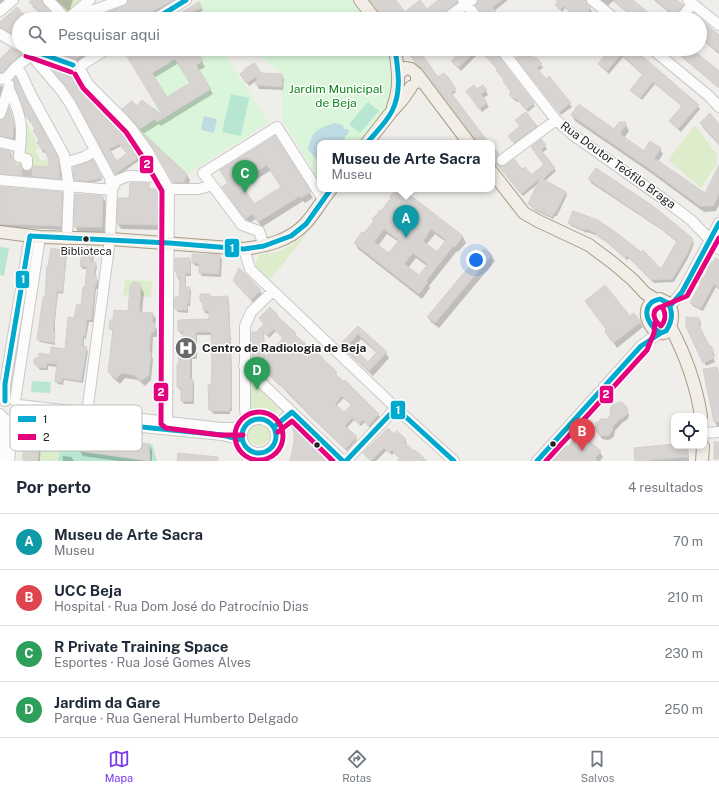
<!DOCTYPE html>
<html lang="pt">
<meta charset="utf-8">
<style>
:root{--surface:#fff;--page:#f2f2f3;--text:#1f2937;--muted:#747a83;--line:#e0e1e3;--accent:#7c3aed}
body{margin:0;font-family:"Public Sans",sans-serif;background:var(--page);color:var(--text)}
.controls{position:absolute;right:12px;bottom:12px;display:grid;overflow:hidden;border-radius:8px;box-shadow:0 2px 6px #0003}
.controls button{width:36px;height:36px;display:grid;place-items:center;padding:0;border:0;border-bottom:1px solid var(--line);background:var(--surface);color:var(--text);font:20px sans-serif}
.you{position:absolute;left:476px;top:260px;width:14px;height:14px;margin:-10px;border:3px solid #fff;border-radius:50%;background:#1a73e8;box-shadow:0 0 0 6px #1a73e833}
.badge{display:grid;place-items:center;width:26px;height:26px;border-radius:50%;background:var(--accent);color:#fff;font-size:13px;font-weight:700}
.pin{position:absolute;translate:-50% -33px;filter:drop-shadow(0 1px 2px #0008)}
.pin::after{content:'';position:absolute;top:21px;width:14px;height:12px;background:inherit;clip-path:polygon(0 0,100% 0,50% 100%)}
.popup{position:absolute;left:317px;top:140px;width:178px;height:52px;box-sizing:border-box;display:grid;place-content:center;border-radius:8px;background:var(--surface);filter:drop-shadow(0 1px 3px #0005);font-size:13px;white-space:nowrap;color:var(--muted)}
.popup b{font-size:15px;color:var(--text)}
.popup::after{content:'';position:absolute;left:50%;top:100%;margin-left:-8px;border:8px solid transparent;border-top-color:var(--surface)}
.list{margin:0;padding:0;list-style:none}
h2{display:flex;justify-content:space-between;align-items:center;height:52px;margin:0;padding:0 16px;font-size:17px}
h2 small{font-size:13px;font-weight:400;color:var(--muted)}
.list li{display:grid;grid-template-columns:26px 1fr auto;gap:12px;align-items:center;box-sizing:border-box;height:56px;padding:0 16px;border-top:1px solid var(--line)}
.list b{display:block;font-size:15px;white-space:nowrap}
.list p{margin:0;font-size:13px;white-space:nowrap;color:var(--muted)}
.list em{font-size:13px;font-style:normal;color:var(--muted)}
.icon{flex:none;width:22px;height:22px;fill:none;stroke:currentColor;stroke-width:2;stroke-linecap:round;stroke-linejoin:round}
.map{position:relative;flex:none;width:719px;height:461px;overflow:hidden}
.search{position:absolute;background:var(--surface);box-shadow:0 2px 6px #0003;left:12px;right:12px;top:12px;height:44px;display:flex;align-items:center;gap:10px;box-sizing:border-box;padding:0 14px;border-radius:22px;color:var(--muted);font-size:15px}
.sheet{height:276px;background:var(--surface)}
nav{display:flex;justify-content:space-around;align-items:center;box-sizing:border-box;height:56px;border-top:1px solid var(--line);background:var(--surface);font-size:11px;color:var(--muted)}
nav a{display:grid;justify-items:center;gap:2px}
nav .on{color:var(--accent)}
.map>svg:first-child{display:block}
.grass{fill:#ddeccb}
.park{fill:#daf5da}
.pitch{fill:#b7e6d2}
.water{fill:#bfdbe3}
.shadow{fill:#0003;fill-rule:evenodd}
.building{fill:#d7d4d2;stroke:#d3d0cc;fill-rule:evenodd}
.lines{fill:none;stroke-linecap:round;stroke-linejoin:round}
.minor-tunnel{stroke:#c7c5c3;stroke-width:10;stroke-dasharray:10 5;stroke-linecap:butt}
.minor-casing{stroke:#c9c8c7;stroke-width:12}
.major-casing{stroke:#a79c86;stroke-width:14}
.minor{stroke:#fdfcfc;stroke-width:10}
.major{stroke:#f3ede7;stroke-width:12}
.bus-1-casing{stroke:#fff;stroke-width:8}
.bus-2-casing{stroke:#fff;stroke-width:8}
.bus-1{stroke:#00a9ce;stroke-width:5}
.bus-2{stroke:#e5007d;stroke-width:5}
.bus-dot{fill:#222;stroke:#fff;stroke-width:1.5}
.labels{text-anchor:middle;stroke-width:3;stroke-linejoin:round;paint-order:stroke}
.bus-label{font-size:11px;fill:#222;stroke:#fff}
.park-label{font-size:12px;fill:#0c8416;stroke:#fff}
.street-label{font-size:12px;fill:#222;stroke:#fff}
.poi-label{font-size:12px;font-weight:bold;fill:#222;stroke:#fff;text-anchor:start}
.key{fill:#fff;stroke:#bdbdbd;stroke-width:1}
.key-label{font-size:11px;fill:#222}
.line-badge{stroke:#fff;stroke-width:1.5}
.badge-label{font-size:11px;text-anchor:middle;font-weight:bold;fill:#fff}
</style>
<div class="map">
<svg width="719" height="461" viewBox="0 0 719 461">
<rect width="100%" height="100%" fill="#f0eeeb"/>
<!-- grass -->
<path class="grass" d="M52,0h31l-18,15z
M19,106l20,42 -4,2 6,11 7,-2 2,3h-3l1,5 -27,-2 -6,3 1,-10 -6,-1 3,-29z
M695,125l22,30v9l-16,24 -33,-28z
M309,231l-40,50 -13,-10v-10l4,-7c21,0 34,-10 49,-23z
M125,280l27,1 -1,17 -11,-3 1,-10 -4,-3c-7,0 -7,6 -7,12l-7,2z
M247,373l37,33 -10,7 -26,-4z
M248 434a11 11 0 1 1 22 0a11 11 0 1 1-22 0Z
M32,427l31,5 -5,29h-37l4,-29z"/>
<!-- park -->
<path class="park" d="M201,0h150l15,19h-151l-13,-11 -5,3 5,8h-31z
M125,49h96l48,74 -82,51 -48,-45 -3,3 -17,-20 13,-11 5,5 5,-5 11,10 5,-4 -33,-54 -2,-3z
M252,49h137l6,18 -3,36 -33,40h-39v35l-5,-4 -33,-55v-45z"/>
<!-- pitch -->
<path class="pitch" d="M231,94l18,4 -8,38 -19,-4z
M368,102l11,9 -19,22 -11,-9z
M0,247l9,1 -5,28 -4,-1z
M32,381l19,1 -1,11 -19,-1z
M63,432l89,12 5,17h-99z"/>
<!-- water -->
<path class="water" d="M204,116l13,3 -3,14 -13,-3z
M334,123l9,2 1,4h4l1,4 -4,3v7h-25v21l-12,-15c5,-20 9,-19 26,-26z"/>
<!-- shadow -->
<path class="shadow" d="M0,0h8l-8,7z
M34,0h8l3,7 11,12h-16l3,-3 -10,-9 -2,-4z
M56,0h17l-4,12z
M132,0h43l2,2 -31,17h-55l34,-12z
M370,0h25l9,13 23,-3 13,-10h19l-1,6 -6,4 -2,-2 -6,4 2,3 -5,4h-57z
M479,0h29l-14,11 6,7 2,-2 2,3h-19z
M560,0h29l-2,2v3l5,6 -2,3 6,5h-13l-5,-5 -2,3 -11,-9 -3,4 -6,-7z
M600,0h31l23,19h-19l-22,-18 -5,5z
M654,0h21l7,6 3,4 -8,9z
M199,3l4,8 -22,8 -2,-4z
M17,8l10,11h-8v21l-19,-8v-9z
M465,14l4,5h-8l-1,-1z
M693,15l5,4h-8z
M700,21l19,15v18l-19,-16z
M45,49h56l-8,6 -15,7 -32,-11z
M133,49h62l10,18 -7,4 15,23 -52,32 -2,-2 -16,10 -20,-25 14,-2 5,-5 24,17 -40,-66zM179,63l13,20 -25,15 -13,-20z
M413,49h4l21,30 9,-1 9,14 -4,3 36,48h-11l-1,-4 -50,-67 -8,-6 -8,-11z
M431,49h11l-7,5z
M456,49h38l3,7 38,50 -7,6 -9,-11 -2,1 -5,-5v-5l-14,-22 -17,-19 -20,20 -9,-10 8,-7z
M512,49h13l9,11 7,5 2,3 -5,3 8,10 3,-3 23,29 -11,8 -42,-54v-4z
M579,49h11l-5,5z
M611,49h20l67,57 2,3 -19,23 -11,-10 13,-15 -28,-23 -13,16 -9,-7 -2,-3 12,-15 -20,-18 -14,17 -8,-7 -2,-3z
M672,49h19l28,24v15z
M16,52h5l4,6 -25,19v-17z
M241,74l41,1 2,4 -1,11 -24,-1 -2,-4 1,-5 -9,6z
M0,86h2l2,4 -4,15z
M83,89l60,69 -26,18 -39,-73zM121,146l7,8 -11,8 -7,-10z
M477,91h9l2,4 -5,3 6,9 -7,5 -12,-17z
M27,103l33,59 2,21 -62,-4v-29l10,2 6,14 8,6h6l19,-4 3,-5 -5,-10h-3l-3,-4 -1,-8 -4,-11 -4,-9 -2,1 -2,-3 6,-4z
M10,109l6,24 -1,9 -15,-2v-19l5,-1z
M572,115l42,15 11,-7 4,8 -5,7 20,14 16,-3 3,5 -5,8 47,33 14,-28v38l-3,6 -12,1 -53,-39 -76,-52z
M701,123l18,3v19l-15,-16z
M537,126l2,4 -23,16 -7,-9z
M275,137l38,61 -8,5 -2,-2 -41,26 -6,-8 -7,4 -26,-36 6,-4zM271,170l11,18 -28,18 -11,-18z
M541,140l6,9 -5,4 14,18 -12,11 22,10 1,3 -10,21h-2l-2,3 -17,-8 -7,-7 10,-21 -16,13 -23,-29 22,3 9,7 14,-12 -11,-15z
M492,148l7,10 -2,7 -2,2 -3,-4z
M158,154l29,21 3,5 -3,8h-10z
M92,161l10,19 -11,3 -14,-1 -2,-2z
M590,179l100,59 4,6 -6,14 -14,24 -20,1 -25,-25 -2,2 -14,-13 -13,-9 -2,-2 -11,-4v1l-16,-7 -2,-3 5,-11 87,59 16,-29 -15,-12 -71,-47z
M148,184l3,6h8l3,5 -1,35 -40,-1 -3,-5 12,-25z
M0,188l62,5 2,4 -1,33 -63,-3z
M397,189h3l63,48 3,6 -8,9 -1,-1 -28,35 1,2 -8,11 -64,-50 -3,-6 9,-8 10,-13 -1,-2 9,-8zM403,213l11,8 -8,11 -11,-9zM387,234l12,8 -10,12 -11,-8zM435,234l11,8 -9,11 -11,-8zM416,258l11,8 -8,11 -11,-9z
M102,197l4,5 -1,30h-27l-3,-6z
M485,250l7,6 3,5 -56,67 -8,-6 -3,-5z
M65,252l2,2 -4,40 -5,-1 -3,28v24l-15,-3 -2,-2 7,-41z
M92,253l2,3 -1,7h2l2,3 -2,12 3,3v8h-2l-3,33h-4l-3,17 -2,-1v9l2,1 2,3 -5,32 -19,-3 -1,5 -5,-1 -2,-3 2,-14 -10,-1v4h-8l-5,-7 31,-13 9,-31 7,-13 4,-18 2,-19h-5l-2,-3z
M220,256l2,4 -1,17 -19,-1 -2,-3v-7h-5l-2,-4z
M189,259l2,3v14h-5v12h3l2,3 -1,15h-2v7l-10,-1 -2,-3 4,-11 1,-18h-2l-3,-8z
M719,261v28l-3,-2 -13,24 -10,-5 -2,-3 13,-24z
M234,281l26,10 2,3 -8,10z
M139,284l5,9 -2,20 11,1 3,5 -1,7 2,4v7h-4l-1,20 1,2 -2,21 -6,6 -7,-6 -13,-2 -5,6 -7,-6 -3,-6 4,-38 -4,-6 19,-16z
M210,295l1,3 16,-1 2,3 3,73v38h-2v3h-16l-4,-4 2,-24v-51h-15v24h-5v21l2,3v21h-10l-2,-3v-11h-2l-2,-4 2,-21 5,-22 -1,-9h-3l-2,-3 31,-11v-6l-5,-1 -1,-3v-5l-3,-4z
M586,301l44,16 10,5 3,5 -26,21 -7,-11 -3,-7z
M277,316l18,18 1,3 40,36 1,3 43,41 -10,11 -5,-6 -4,4 -7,-6 -8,9 11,11 -10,11 -33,-31 -52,-53 2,-7h-10l-1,-3 4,-24zM276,331l7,8 -18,19 -1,-26 5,6zM344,398l8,7 -8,9 -8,-8z
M699,319l2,4 -1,6 15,27 -2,1 2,5 -9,4 -19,-39z
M358,327l28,26 3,5 -16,18 -28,-26 -3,-5zM361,339l16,14 -9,10 -15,-14z
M716,368l3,7v51h-2l-2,-4z
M624,404l5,11 -1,4 -6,4 -7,8 -1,5 -3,3 -4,1 -5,-1 -6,-10 12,-9z
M580,434l20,18 3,5 -3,4h-46z
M38,435l3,4 -1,22h-14l-2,-2 6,-15z
M394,435l11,5 2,3 -2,2 21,16h-27l1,-2 -6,-6 -2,2 -5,-5 -11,11h-5l-5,-4 -1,-3z
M149,445l3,5v11h-34l-35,-5 -3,-5z
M674,445v1h14l1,15h-53z
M320,449l3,6 -1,1 5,5h-37z
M63,456l8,1 3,4h-11z"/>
<!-- building -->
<path class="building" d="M32,0h10l1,4 14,15h-19l5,-4 -14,-13z
M128,0h45l-34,19h-49l34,-13 3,-2z
M370,0h26l9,12 15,-12 7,9 11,-9h19v2l-22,17h-51z
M478,0h24l-10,7 10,12h-18l-1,-4 -7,-10z
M556,0h29l6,7 -3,4 9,8h-13l-9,-7 -2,2 -10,-8 -3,4 -5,-5 3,-4z
M613,0h20l23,19h-20z
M656,0h21l6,5 -8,11z
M199,2l3,6 -24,9 -1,-2z
M17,7l11,12h-9v18l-19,-9v-6z
M700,19l19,16v17l-19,-15z
M11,48l5,3h6l1,2 -12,10 -8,9h-3v-13z
M47,49h48l-20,10z
M131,49h64l8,12 -7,4 15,24 -54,33 -2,-3 -15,10 -18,-20 10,-8 5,5 5,-6 21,16 -38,-63zM175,59l15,24 -23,14 -15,-24z
M411,49h7l20,28 6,-4 4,4 8,12 -5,4 38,50h-13l-1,-5 -52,-69 -7,-6 -8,-11z
M455,49h22l-19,19 -7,-7 8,-8z
M479,49h15l2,4 38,50 -8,7 -10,-12 -2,2 -5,-6 2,-2 -8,-11 1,-1 -8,-10 1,-1z
M512,49h15l7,9 2,-1 6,7 -5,4 9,11 3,-3 22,27 -12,9 -43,-54 2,-1z
M610,49h24l65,56 -21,24 -9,-8 13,-15 -29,-24 -13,16 -10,-8 13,-16 -22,-20 -14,17 -9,-7z
M673,49h19l27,22v17z
M46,62l23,8 -1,1 11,9 4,9 43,43 16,23 -27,19 -39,-73 -10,-15zM119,144l8,9 -10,8 -8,-12z
M255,63l6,10 21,1v13l-26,-2 1,-9 -11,7 -6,-9 4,-3v-2z
M16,77l9,21 33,59 2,22 -60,-5v-25l10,2v6h3l2,5v3h6l3,6h6l3,-5 15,1v-4l2,-1 -6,-13h-3l-4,-7 2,-2 -6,-10h2l-6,-13 -2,1 -1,-1 -11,-30v-4l-2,-3z
M474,85l3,4 6,-4 4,5 -6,4 6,9 -8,6 -13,-18z
M578,105h2l34,24 5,-7h7v3l-6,9 24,17 6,-10 11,7 -7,10 51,35 14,-28v29l-6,12h-13l-53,-39 -76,-52z
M9,107l5,16 -1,15 -13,-2v-16l5,-1z
M526,112l11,14 -23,17 -6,-7 12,-10 -5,-6z
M710,113l9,11v20l-19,-21z
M142,132l45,42 -3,8h-11l-19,-33z
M275,136l36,56 -10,6 -1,-2 -42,26 -5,-8 -8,5 -23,-32 6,-4 -8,-13zM267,165l14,22 -27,17 -14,-22z
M541,139l5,6 -5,5 14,18 -12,11 23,13 -11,21h-1l-2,4 -19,-9 1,-1 -6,-3 12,-26 -19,16 -26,-32 -3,3v-19l7,8 -3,6 3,6 7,-1 8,-6 8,10 3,-2 6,8 13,-10 -13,-18z
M93,160l9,18 -14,3 -14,-1 -1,-13z
M596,168l57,38 38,31 2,3 -6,14 -15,25 -21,1 -24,-24 -2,2 -14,-12 1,-1 -16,-10v-2l-10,-4 -1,2 -17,-8 5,-12 25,9 20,14 23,18 2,-2 18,19 16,-28 -18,-14 -71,-48z
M130,183h19v6h11l-1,36 -42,-1 1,-26h11z
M0,187l62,5 -1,34 -61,-2z
M396,189h6l61,47 -8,11 -2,-1 -27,35 2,1 -9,12 -65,-51 8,-11 2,1 10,-12 -2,-1 8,-10 1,1 10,-13 -1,-1zM400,208l15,11 -9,12 -15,-12zM384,229l15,11 -10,13 -15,-11zM431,229l15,11 -9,12 -14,-11zM413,253l15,11 -9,11 -15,-11z
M75,194l28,2 -1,31h-28z
M51,248l15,3 -3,41 -6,-1 -4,41h2l-1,11 -17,-3 6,-43h2l2,-31h1z
M484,249l8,6 -57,68 -8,-6z
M82,251l11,1 -2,10h5l-2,15h3l-1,9h-1l-4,34 -4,-1 -2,17h-2l-1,10 5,1 -6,34 -19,-3v4h-7l2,-18 -10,-1 -1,5 -9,-1v-2l-3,-1v-5l5,-2v-4l11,2 1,-8 14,2 3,-32 6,1 3,-14 4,1 2,-18h2l2,-20 -7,-1z
M192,254l28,1 -1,19 -20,-1v-10h-7z
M175,258h15v15h-5v14h5l-1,16h-2v7h-11l-2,-5 1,-8h4l1,-20h-3v-5h-2z
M715,258l4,2v27l-5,-3 -13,24 -11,-5 11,-20 -2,-1 3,-5 2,1 7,-16h2z
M239,268l22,22 -10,10 -18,-19z
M133,282l6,1 2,2 -2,27 14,1 -1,10h3l-1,9h-3l-2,21h2l-2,22 -8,6 -7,-6 -12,-2 -6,6 -8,-7 5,-43h-4l1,-9h3l1,-10 14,1 2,-25z
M605,285l25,31 4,-3 7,9 -28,21 -8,-11 1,-3 -21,-28z
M200,294h10v3l18,-1 3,73v39h-2v3h-17l-3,-1 -1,-25h3l1,-19 -1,-34h-15l-1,24h-5v23h3l-1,22h-11v-14h-4v-23h2l-1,-17h4v-5h2l-1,-11h-5v-11l31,-1v-8l-6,-1v-6l-3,-3z
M270,307l8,8 -1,1 19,17 -1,2 28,23v1l14,13 -2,2 9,8 1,-2 34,34 -11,12 -5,-6 -4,4 -7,-6 -7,8 12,11 -12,12 -33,-32 -24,-25 -11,-9 -18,-19 24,-26 -9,-9 -7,7 -4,-5 2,26 -13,1v-26h4l8,-8 -5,-6zM342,396l9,9 -7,7 -9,-8z
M686,317l13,1v7l10,21h2l3,6 -2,1 2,5 -11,5 -17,-36z
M358,326l29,26 -18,19 -29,-27zM358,334l19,18 -9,10 -19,-18z
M717,367l2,9v46h-5l-11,-53z
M619,402l4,1 3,3 2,4 -1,4 -3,3 -4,2 -7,7 -1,5 -3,4 -4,1 -6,-1 -4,-6 1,-6 5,-4h6l4,-4 -1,-6 2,-4z
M295,423l26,26 -3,2 10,10h-38l4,-19v-9l-2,-8z
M388,428l6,6 3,-3 9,8 -2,3 10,9 1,-1 12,11h-30l3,-3 -8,-8 -3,3 -5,-5 -13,13 -8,-8z
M580,433l21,18 -6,7 3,3h-46l14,-15h3z
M29,434h10l-1,27h-13v-2h-2l1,-16h5z
M82,435l67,9 1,17 -71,-10z
M714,442h5v17h-5z
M674,444v2h13l1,11 -39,3v1h-14l-1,-13z
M178,453l40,4v4h-41z"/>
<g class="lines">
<!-- minor-tunnel -->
<path class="minor-tunnel" d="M27,176v-11"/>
<!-- minor casing -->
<g class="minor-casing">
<path id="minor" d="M48,0l18,19
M463,0l15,19
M592,0l23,19
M688,0l31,25
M0,11l13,-11
M72,15l18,-15
M69,19l53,-19
M155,19l31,-19
M445,19l27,-19
M680,19l13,-15
M0,34l19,11
M28,49l45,16
M501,49l55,71 17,15 89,63 29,22 28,29
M652,49l57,47 10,11
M31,55l30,35 10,15 39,73 2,12 -2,49 -23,174
M83,64l24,-15
M15,68l6,5 10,22 33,60 5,32 -2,52
M81,71l7,13 35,35 8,9 17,24 21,37
M0,79l6,-1 9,-10 16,-13 2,-4
M9,89c13,28 14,38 10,68l8,2v6
M0,114c2,-6 9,-24 9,-29
M0,142l20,5
M502,160l54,-40
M65,163l19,-6 11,-6
M0,180l112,10
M169,189h30l13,-4
M112,190l4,-9 12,-5 34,1
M264,246l-5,-15 -17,-6 -39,-52 74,-46 46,72
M244,249l6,20 146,139 58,53
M670,306l12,-14 37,-69
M244,366l99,95
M5,401v-17l25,-148
M15,401l25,-164
M19,405l202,23h22
M0,414l4,5c8,4 15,0 17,-8
M19,416h12l191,19 20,5
M242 436a17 17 0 1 1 34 0a17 17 0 1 1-34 0Z
M167,421l2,-232
M247,423l-2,-14v-83l6,-14 22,-21
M274,427l18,-15
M704,433l15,-1
M246,448l2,13
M2,461l2,-42
M9,461l2,-20 4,-21
M346,461l50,-53
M537,461l104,-115 9,-7 11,-6"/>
</g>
<!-- major casing -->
<g class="major-casing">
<path id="major" d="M360,0l15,19
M399,74l6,-6 6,1 6,5v8
M417,74l52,69
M393,107c8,-21 5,-37 2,-58
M367,143l25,-32 10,-11 9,-13
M492,172l32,41 14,8 51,24 24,18 20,17 12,13 11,7
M0,232l40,5 70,2 134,10c22,-3 45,-8 61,-25 10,-11 17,-24 26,-35
M660,299l8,4c4,6 5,14 3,21 -10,29 -42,-19 -11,-25z
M670,326c15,28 26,58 31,90
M702,461l1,-15"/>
</g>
<!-- minor -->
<use href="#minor" class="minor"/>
<!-- major -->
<use href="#major" class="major"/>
<!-- bus-1 casing -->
<g class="bus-1-casing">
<path id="bus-1" d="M155,19l31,-19
M28,49l45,16
M367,143c8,-10 19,-20 25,-32 10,-19 6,-42 3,-62
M660,299l8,4c6,10 4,19 -2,28l-5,2c-10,-5 -20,-20 -10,-30 2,-2 6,-3 9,-4z
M670,306l12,-14 37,-69
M5,401v-17l25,-148 139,7 75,6 20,-3 27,-10 15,-12 25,-35
M19,416h12l191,19 20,5
M242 436a17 17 0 1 1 34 0a17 17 0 1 1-34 0Z
M274,427l18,-15 51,49
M346,461l50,-53 58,53
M537,461l104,-115 20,-13"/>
</g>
<!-- bus-2 casing -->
<g class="bus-2-casing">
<path id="bus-2" d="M26,56l45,16
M75,74l8,14 43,44 16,24 20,35 -1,233 5,4 54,7h23
M663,306l24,-10 32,-58
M660,307l3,1c3,7 3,12 -2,18 -7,-5 -11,-15 -1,-19z
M235 436a24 24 0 1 1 48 0a24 24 0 1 1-48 0Z
M278,432l14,-11 41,40
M546,461l101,-111 7,-17 1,-11"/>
</g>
<!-- bus-1 -->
<use href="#bus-1" class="bus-1"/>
<!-- bus-2 -->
<use href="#bus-2" class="bus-2"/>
</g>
<!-- icons -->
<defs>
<g id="hospital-disc" transform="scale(1.15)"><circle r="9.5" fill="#6a6968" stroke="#fff"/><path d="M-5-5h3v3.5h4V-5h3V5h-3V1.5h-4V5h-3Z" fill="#fff"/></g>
</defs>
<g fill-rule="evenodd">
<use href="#hospital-disc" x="186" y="348"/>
</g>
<!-- markers -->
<g class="bus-dot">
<circle cx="86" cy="239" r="3.5"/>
<circle cx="553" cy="444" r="3.5"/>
<circle cx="317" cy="445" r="3.5"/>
</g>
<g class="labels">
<!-- bus labels -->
<g class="bus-label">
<text x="86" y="255">Biblioteca</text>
</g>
<!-- park labels -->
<g class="park-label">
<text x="336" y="93">Jardim Municipal<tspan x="336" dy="14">de Beja</tspan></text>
</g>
<!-- street labels -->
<g class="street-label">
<text transform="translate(618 165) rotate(36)" y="4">Rua Doutor Teófilo Braga</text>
</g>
<!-- poi labels -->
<g class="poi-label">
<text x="202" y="352">Centro de Radiologia de Beja</text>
</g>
</g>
<!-- legend -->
<rect x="10" y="405" width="132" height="46" rx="6" class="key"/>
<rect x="18" y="416" width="18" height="6" fill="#00a9ce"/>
<rect x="18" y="434" width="18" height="6" fill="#e5007d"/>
<g class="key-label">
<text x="43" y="423">1</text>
<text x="43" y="441">2</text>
</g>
<g class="line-badge">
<rect x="139" y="155" width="15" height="19" rx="4" fill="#e5007d"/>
<rect x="224" y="238" width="16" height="20" rx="4" fill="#00a9ce"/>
<rect x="15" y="270" width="15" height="19" rx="4" fill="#00a9ce"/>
<rect x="153" y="382" width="16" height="20" rx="4" fill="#e5007d"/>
<rect x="599" y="385" width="15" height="19" rx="4" fill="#e5007d"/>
<rect x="390" y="400" width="16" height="20" rx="4" fill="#00a9ce"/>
</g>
<g class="badge-label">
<text x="147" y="168">2</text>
<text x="232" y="252">1</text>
<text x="23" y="283">1</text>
<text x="161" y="396">2</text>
<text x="606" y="398">2</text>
<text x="398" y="414">1</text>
</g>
</svg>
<div class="controls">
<button><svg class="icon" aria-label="locate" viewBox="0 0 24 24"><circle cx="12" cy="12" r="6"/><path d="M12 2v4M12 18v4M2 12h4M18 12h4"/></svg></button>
</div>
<div class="you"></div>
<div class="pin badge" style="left:406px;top:238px;background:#0f9aa8">A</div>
<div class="popup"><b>Museu de Arte Sacra</b>Museu</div>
<div class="pin badge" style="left:582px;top:451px;background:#e0444e">B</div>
<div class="pin badge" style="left:245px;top:193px;background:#2e9e5b">C</div>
<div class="pin badge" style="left:257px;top:390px;background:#2e9e5b">D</div>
<div class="search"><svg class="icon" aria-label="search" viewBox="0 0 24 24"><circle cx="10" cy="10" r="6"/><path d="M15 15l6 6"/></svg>Pesquisar aqui</div>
</div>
<section class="sheet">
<h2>Por perto<small>4 resultados</small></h2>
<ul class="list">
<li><span class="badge" style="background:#0f9aa8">A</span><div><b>Museu de Arte Sacra</b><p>Museu</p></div><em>70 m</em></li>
<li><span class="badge" style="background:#e0444e">B</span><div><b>UCC Beja</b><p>Hospital · Rua Dom José do Patrocínio Dias</p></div><em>210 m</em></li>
<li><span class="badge" style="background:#2e9e5b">C</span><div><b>R Private Training Space</b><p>Esportes · Rua José Gomes Alves</p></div><em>230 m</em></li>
<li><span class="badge" style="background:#2e9e5b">D</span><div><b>Jardim da Gare</b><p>Parque · Rua General Humberto Delgado</p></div><em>250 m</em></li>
</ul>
</section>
<nav>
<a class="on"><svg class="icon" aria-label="map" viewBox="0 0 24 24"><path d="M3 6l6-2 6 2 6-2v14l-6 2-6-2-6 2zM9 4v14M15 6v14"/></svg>Mapa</a>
<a><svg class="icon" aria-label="directions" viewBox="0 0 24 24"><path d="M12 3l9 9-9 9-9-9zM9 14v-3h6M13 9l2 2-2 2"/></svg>Rotas</a>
<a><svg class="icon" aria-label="saved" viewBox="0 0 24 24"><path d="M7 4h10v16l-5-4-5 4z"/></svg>Salvos</a>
</nav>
